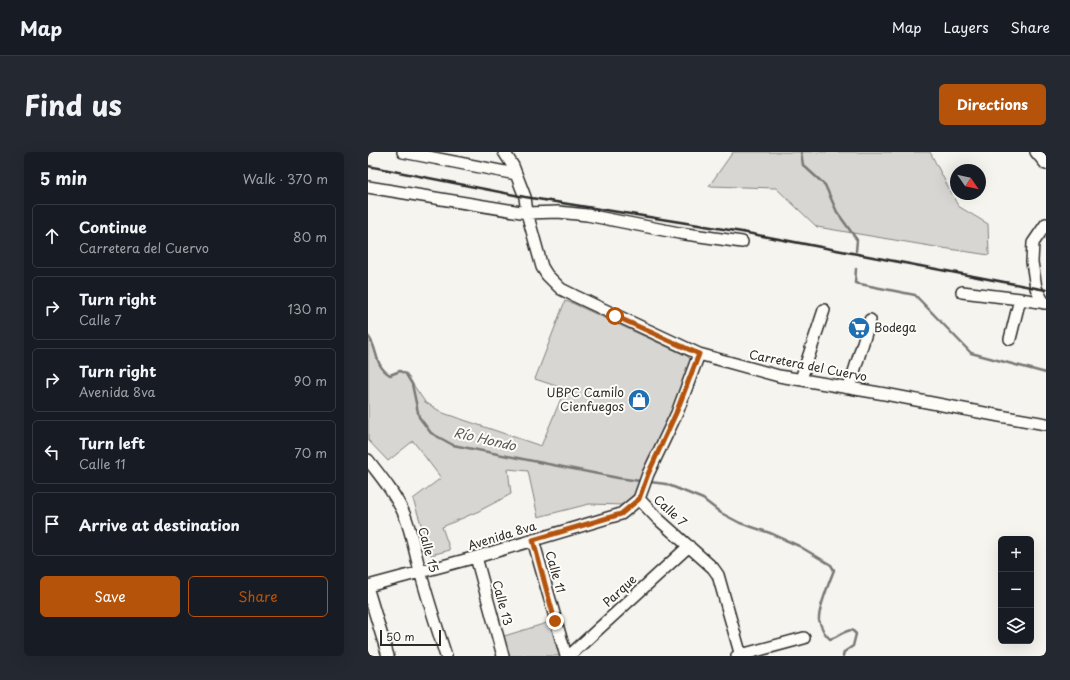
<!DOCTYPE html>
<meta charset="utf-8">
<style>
:root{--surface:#171b24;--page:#242831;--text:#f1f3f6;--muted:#9ea1a6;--line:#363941;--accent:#b45309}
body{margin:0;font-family:"Playpen Sans",sans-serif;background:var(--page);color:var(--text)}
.controls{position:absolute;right:12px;bottom:12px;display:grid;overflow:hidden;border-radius:6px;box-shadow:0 4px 16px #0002}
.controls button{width:36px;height:36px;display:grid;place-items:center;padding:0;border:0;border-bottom:1px solid var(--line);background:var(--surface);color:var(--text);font:20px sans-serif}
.compass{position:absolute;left:582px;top:12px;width:36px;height:36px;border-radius:50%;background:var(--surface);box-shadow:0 4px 16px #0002;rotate:124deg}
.scale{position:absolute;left:12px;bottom:10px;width:61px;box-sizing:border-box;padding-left:4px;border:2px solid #2b2b2b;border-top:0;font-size:11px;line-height:14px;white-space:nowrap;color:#2b2b2b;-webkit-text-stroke:3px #fdfcf7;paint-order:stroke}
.stop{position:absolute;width:12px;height:12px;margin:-9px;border:3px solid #b45309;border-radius:50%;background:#fff}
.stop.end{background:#b45309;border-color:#fff;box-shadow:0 1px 4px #0008}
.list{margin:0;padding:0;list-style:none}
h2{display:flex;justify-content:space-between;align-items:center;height:52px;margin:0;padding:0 16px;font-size:17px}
h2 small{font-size:13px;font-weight:400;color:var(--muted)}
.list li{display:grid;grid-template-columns:26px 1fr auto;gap:12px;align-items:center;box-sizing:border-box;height:64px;margin:0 8px 8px;padding:0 8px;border:1px solid var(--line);border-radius:6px}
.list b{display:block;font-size:15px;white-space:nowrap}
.list p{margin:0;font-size:13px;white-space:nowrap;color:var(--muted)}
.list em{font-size:13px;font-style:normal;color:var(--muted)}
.actions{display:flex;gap:8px;padding:12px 16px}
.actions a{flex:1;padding:9px 0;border:1px solid var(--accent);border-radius:6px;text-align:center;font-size:14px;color:var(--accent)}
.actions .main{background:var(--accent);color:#fff}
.icon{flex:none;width:22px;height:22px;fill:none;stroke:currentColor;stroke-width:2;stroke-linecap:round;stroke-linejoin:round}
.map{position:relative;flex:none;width:678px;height:504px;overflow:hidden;border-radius:6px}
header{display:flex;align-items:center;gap:24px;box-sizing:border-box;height:56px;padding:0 20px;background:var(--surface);border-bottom:1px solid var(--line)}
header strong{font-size:19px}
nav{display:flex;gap:22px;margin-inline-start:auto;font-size:14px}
.intro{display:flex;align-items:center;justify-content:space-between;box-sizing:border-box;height:96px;padding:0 24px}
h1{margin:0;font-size:28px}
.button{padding:10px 18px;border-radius:6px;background:var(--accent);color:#fff;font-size:14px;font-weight:700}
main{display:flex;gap:24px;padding:0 24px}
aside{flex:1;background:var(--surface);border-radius:6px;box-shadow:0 4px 16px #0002}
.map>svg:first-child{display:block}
.green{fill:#d7d6d2;stroke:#81807e}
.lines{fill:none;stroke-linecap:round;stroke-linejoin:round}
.stream{stroke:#797877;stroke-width:2.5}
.minor-casing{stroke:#2b2b2b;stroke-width:14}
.minor{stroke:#fdfcf7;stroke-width:11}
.rail{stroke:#2b2b2b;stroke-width:2.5}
.route{stroke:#b45309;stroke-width:5}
.labels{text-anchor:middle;stroke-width:4;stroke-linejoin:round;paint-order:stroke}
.poi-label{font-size:12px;fill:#2b2b2b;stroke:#fdfcf7;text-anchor:start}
.street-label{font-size:12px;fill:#2b2b2b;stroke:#fdfcf7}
.water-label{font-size:13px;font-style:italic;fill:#585857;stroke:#fdfcf7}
</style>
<header>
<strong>Map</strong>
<nav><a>Map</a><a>Layers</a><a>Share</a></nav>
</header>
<div class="intro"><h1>Find us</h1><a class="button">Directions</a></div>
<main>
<aside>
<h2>5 min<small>Walk · 370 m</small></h2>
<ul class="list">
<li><svg class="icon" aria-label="ahead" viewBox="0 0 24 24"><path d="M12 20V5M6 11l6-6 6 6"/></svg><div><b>Continue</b><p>Carretera del Cuervo</p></div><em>80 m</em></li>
<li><svg class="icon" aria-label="right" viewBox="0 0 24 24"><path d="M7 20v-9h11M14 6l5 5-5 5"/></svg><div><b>Turn right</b><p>Calle 7</p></div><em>130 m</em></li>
<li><svg class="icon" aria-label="right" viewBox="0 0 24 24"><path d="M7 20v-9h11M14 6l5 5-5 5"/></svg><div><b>Turn right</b><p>Avenida 8va</p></div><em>90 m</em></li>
<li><svg class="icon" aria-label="left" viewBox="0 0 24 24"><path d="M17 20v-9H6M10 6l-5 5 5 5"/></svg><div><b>Turn left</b><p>Calle 11</p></div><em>70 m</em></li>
<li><svg class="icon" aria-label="arrive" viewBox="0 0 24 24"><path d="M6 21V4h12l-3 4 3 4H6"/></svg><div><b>Arrive at destination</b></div></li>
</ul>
<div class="actions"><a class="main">Save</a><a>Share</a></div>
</aside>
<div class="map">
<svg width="678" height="504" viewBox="0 0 678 504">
<rect width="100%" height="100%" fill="#f5f4ef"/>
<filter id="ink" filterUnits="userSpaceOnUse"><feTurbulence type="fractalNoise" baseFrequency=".025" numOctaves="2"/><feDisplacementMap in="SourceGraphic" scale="8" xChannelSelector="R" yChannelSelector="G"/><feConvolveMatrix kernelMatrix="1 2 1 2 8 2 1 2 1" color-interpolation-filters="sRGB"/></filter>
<g filter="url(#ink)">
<!-- green -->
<path class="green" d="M365,0h197l28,54 30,18 1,31 -53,-8 -119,-20 -41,-39 -67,-2z
M197,149l7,2 115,53 6,6 -58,132 -11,11 -35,-1 -51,13 -10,-46 -20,-2 3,25 -32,17 -37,16 8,23 -19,5 -18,-56 28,-21 -28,-37 -25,20 -20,-21v-104c11,13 5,29 22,39l10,-4 6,3 19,28 18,11 98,33 24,-57 -30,-10z
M182,470l10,34h-53l-6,-19z"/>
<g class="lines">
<!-- stream -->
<path class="stream" d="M433,0l2,13 22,20 12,27 20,28 -1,11
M488,117l-1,14 60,12 56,58 75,20
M0,184c11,13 5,29 22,39l10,-4 6,3 6,10 7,33 12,16 22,12 165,33 22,3
M282,330l16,2 37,15 18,14 19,10 30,10 29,13 32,19 3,5c-4,10 -16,41 -15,50 2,7 5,14 11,19 9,-2 12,-8 22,-9l4,4 -3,12 -9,6 -1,4"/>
<!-- minor casing -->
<g class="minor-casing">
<path id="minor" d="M35,0l113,22
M136,0l9,14 12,31 2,16 15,54 5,8 14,14 14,7 124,58 80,22 106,18 115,22 46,8
M668,0l10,12
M0,35l159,26 31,-1 29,3 92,18 63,9
M594,140l58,7 26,4
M676,151l-8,-15 -4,-26 1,-19 13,-19
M642,187l10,-40
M433,227l23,-69
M481,236l21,-68
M0,308c14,18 28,35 37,56 7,18 10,37 15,55 8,29 17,57 26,85
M271,347l18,19 56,50 5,7 23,81
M271,347l9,-25 29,-61 22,-59
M165,388l33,116
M108,405l27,99
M0,434l112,-30 141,-42 18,-15
M0,438l20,66
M201,504l120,-110
M369,504l67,-18"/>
</g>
<!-- minor -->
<use href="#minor" class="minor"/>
<!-- rail -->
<path class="rail" d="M0,14l157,31 217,35 304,58"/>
</g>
</g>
<g class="lines" filter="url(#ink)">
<!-- route -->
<path class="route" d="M187,469l-22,-81 88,-26 18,-15 9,-25 28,-61 23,-59 -84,-38"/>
</g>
<!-- icons -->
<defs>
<g id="supermarket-disc" transform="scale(1.15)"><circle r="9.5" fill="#1f6fb2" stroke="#fdfcf7"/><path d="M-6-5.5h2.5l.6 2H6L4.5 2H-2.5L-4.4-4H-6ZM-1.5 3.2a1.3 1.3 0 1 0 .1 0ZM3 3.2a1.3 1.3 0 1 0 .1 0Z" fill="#fff"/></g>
<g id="shop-disc" transform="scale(1.15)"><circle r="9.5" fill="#1f6fb2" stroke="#fdfcf7"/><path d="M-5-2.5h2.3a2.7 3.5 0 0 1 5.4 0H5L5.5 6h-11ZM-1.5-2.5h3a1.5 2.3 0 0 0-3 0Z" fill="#fff"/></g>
</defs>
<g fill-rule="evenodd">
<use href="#supermarket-disc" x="491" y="176"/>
<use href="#shop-disc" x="271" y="248"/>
</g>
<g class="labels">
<!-- poi labels -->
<g class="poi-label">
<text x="506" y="180">Bodega</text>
<text x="256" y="245" text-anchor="end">UBPC Camilo<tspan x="256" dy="14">Cienfuegos</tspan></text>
</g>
<!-- street labels -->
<g class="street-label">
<text transform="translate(440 214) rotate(11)" y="4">Carretera del Cuervo</text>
<text transform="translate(302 359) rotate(43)" y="4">Calle 7</text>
<text transform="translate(134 384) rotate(-17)" y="4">Avenida 8va</text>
<text transform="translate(60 398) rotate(75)" y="4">Calle 15</text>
<text transform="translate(187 420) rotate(74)" y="4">Calle 11</text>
<text transform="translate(252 439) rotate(-43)" y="4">Parque</text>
<text transform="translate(134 451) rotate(75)" y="4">Calle 13</text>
</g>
<!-- water labels -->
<g class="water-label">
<text transform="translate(117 287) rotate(13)" y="5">Río Hondo</text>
</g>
</g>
</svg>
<div class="controls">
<button>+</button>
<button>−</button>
<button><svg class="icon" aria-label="layers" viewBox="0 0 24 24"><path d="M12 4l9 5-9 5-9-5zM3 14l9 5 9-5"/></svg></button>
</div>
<svg class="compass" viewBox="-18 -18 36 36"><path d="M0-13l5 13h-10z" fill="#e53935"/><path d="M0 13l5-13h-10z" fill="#9ea1a6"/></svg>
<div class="scale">50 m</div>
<div class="stop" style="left:247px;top:164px"></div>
<div class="stop end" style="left:187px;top:469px"></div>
</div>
</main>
